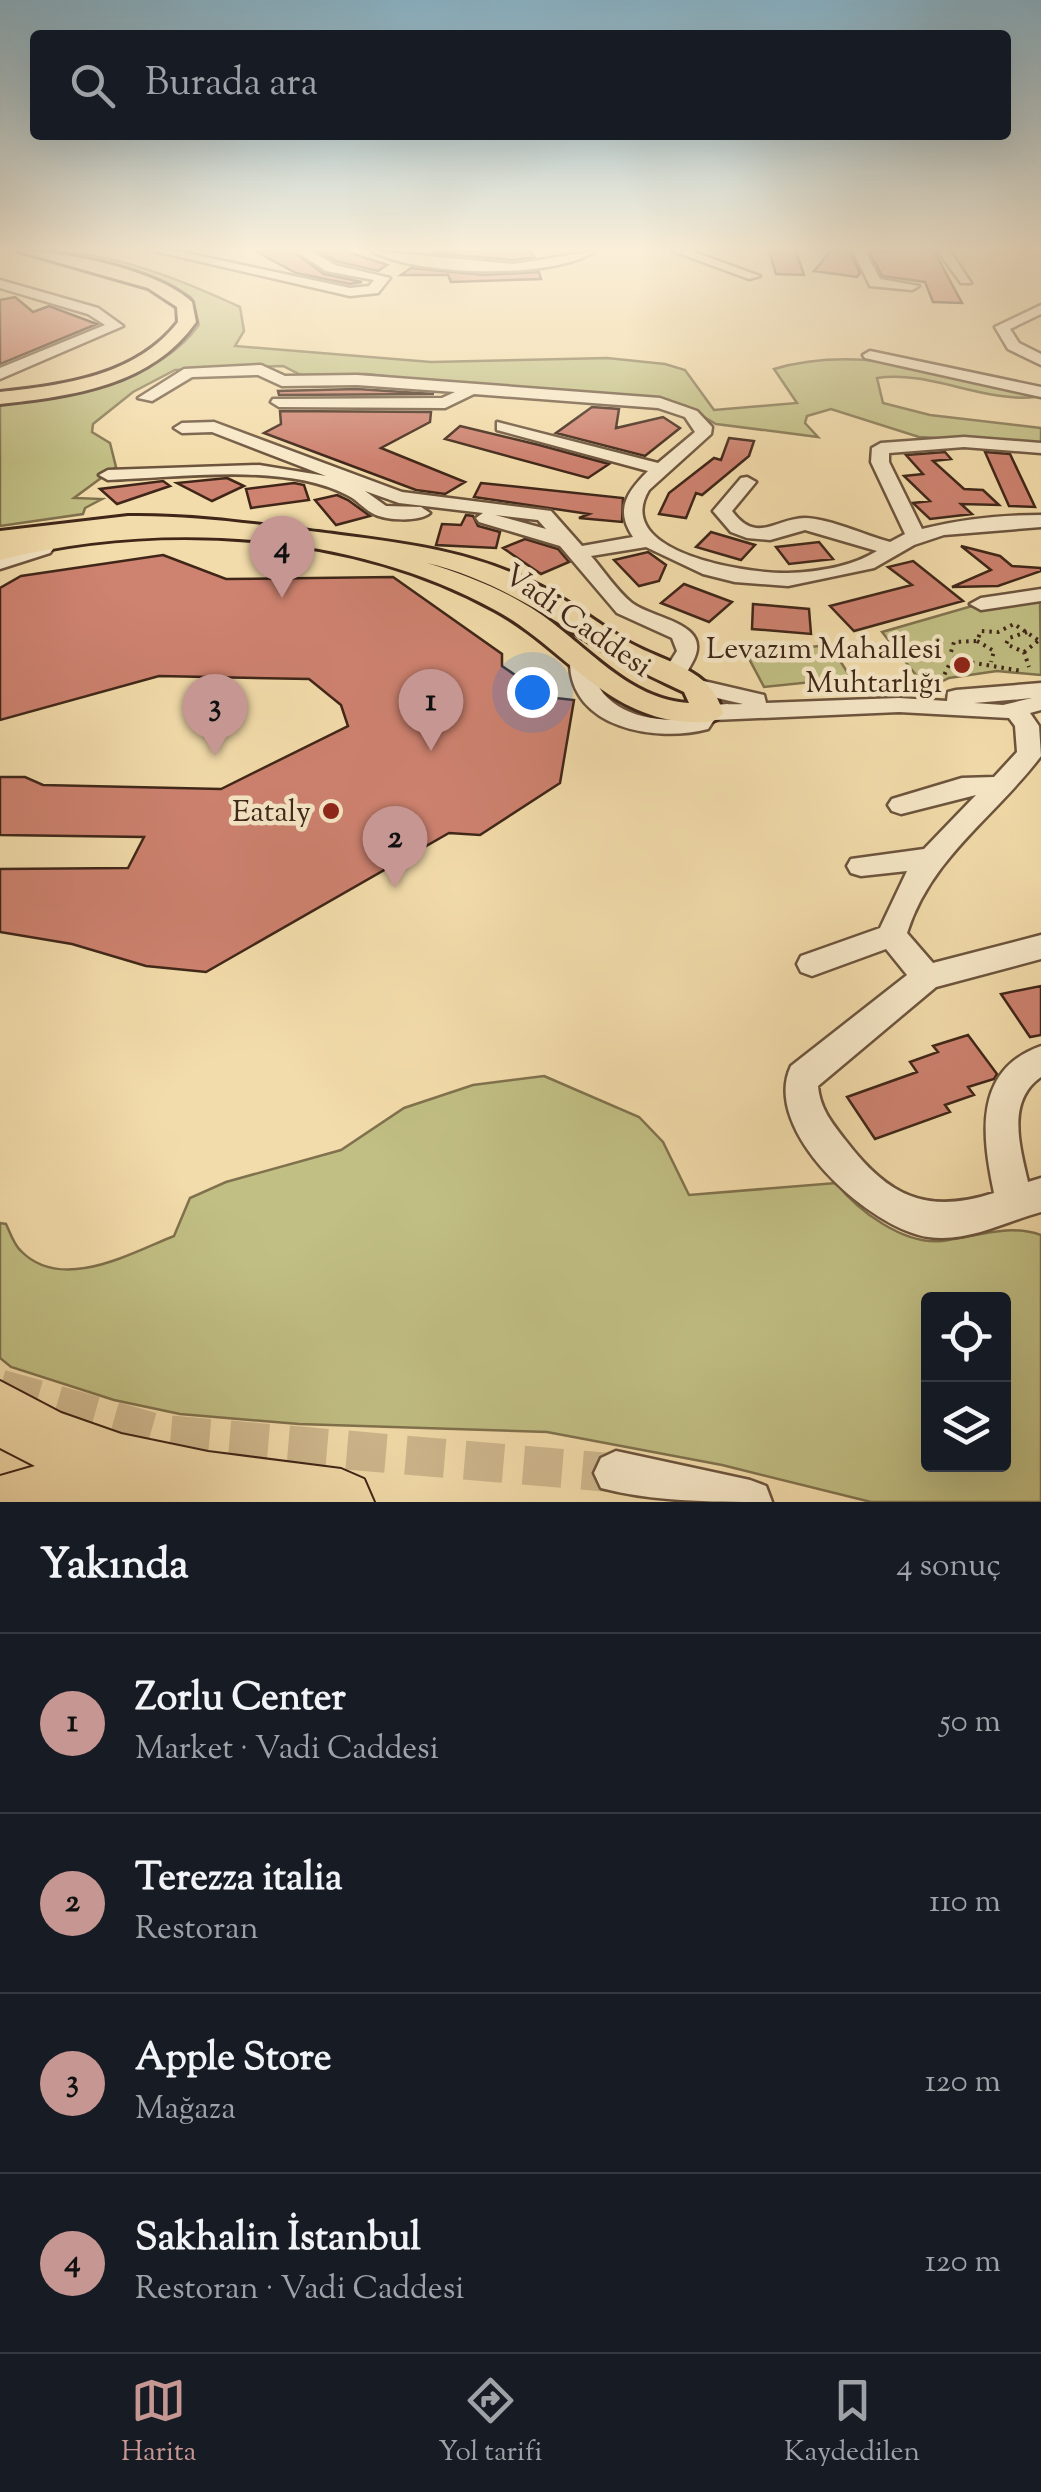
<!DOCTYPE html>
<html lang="tr">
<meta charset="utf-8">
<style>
:root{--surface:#171b24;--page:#242831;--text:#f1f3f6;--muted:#9ea1a6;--line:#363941;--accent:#c59692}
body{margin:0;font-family:"Sorts Mill Goudy",serif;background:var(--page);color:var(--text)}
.controls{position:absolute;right:30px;bottom:30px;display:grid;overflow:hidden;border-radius:10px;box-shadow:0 10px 40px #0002}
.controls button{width:90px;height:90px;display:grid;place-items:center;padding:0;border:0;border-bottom:2px solid var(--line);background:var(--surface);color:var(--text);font:50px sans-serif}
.you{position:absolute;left:532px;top:692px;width:35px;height:35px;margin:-25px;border:8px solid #fff;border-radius:50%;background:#1a73e8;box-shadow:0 0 0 15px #1a73e833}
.badge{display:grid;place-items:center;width:65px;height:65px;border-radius:50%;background:var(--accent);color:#111;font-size:32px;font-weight:700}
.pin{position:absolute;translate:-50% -82px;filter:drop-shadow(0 2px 5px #0008)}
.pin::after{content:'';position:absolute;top:52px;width:35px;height:30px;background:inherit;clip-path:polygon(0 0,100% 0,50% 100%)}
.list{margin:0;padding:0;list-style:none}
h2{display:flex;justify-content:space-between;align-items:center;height:130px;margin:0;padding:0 40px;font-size:42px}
h2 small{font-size:32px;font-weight:400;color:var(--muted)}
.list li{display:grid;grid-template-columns:65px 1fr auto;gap:30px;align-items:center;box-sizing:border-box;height:180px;padding:0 40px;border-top:2px solid var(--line)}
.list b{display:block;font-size:38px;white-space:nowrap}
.list p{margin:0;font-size:32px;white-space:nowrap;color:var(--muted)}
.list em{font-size:32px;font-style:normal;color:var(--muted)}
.icon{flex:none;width:55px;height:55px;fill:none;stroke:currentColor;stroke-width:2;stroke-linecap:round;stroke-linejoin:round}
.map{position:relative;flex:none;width:1041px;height:1502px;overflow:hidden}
.search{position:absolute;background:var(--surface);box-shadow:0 10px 40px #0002;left:30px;right:30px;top:30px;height:110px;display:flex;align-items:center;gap:25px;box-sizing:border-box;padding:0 35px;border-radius:10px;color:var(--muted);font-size:38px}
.sheet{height:850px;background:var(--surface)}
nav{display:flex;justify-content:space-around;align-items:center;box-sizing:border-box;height:140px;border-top:2px solid var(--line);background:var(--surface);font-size:28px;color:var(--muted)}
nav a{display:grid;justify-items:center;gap:5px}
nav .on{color:var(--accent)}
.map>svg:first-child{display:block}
.green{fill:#c1bf84;stroke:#80724e;stroke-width:2.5;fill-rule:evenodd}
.building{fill:#ce8270;stroke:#3f2618;stroke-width:2.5}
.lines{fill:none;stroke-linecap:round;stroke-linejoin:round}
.minor-tunnel{stroke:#cfb88e;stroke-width:39;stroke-dasharray:39 20;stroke-linecap:butt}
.minor-casing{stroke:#6c543d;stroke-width:5}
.major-casing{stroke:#3f2618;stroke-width:6}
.highway-casing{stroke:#3f2618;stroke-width:4}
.path{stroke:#3f2618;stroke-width:4;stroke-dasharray:2.5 5;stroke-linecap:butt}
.minor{fill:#f7e8c8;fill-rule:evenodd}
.major{fill:#f3dcab;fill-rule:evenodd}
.highway{fill:#f3dcab;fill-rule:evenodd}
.poi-dot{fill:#8f2418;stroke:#f7e8c8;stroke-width:4}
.labels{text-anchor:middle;stroke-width:9;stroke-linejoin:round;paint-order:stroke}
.street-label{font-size:30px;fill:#3f2618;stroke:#f7e8c8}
.poi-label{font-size:30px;fill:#3f2618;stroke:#f7e8c8;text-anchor:end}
</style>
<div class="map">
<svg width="1041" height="1502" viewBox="0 0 1041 1502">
<rect width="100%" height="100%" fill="#f3dcab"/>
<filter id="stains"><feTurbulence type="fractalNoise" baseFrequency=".002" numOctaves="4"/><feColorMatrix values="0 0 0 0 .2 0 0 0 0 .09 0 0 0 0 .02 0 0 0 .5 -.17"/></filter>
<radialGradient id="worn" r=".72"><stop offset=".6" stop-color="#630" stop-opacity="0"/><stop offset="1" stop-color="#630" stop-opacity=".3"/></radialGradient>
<!-- green -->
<path class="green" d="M45,251c65,0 137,29 195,56l4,24 -9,15 196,16 176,-4 58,6 20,6 29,40 83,-7 -23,-34c86,-26 181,6 266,23l-4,5c-53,6 -106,-27 -159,-19l6,25 47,12 111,13v16l-122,-7 -88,-28 -24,7 -2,7 13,14 -102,-13 -31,-18 -46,-10 -134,-7 -138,-15 -66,1 -18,-9 -108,4 -42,22 -40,32 -1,8 18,11 6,24 -42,31 28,1 -17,9 -2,6 -83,12v-124c70,-10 154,-16 199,-77l-8,-28 -25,-14z
M1040,601l1,74 -44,-4 -48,7 -22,11 -45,-57 104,-30z
M830,645l21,33 -87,9 -18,-34z
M544,1076l95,41 24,25 26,53 147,-12c22,28 68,62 106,58 33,-4 67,-18 99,-6v267h-170l-149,-37 -175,-33 -248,-8 -119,-10 -66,-14 -103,-33 -11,-9v-135l6,1c4,8 8,21 15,27 41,42 110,2 153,-15l16,-38 36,-16 115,-32 63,-42 69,-23zM928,1300h76v164h-76z"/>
<!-- building -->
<path class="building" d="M255,251h37l32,23 38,8 -12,2 -54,-11z
M318,251h27l42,14 -9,6 -42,-10z
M437,251h94l3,6 -20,3 -80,-7z
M769,251h27l8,24 -28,-1z
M831,251l19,2 10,20 -3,4 -43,-6z
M869,251h65l28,52 -29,-1 -8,-20 -43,-6z
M411,268l73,7 55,-3 2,7 -90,3 -3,-7h-47z
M15,297l18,15 16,-6 48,18 -97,40v-64z
M357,389l77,5 -155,1 -1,-4z
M592,407l27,2 -3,19 47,-11 17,11 -35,28 -89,-23z
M280,411l151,1 -1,10 -49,26 84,34 -20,12 -29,-4 -152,-57 17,-9z
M460,426l79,19 70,19 -21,14 -143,-39z
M729,438l25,3 -5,15 -47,39 -6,-2 -10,25 -27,-4 10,-21 45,-35 7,2z
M945,452l6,7 -18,2 31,28 19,1 16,15 -38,-1 11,10 -42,5 -17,-16 17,-2 -26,-25 19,-2 -17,-19z
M985,452l25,2 25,53 -26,-1z
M227,478l17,8 -32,15 -35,-18z
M163,481l7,5 -53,18 -17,-15z
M294,483l10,2 5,15 -58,8 -5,-19z
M481,483l142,15 -1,24 -43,-4 10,-4 -115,-17z
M337,495l11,5 22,16 -34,9 -21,-25z
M466,515l7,1 5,10 22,6 -4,16 -60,-3 6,-21 19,1z
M711,532l44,13 -14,15 -45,-13z
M525,539l33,10 11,13 -28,12 -38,-26z
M819,542l14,17 -44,5 -13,-17z
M961,546l39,10 12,10 29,2v3l-43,15 -46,1 39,-17z
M648,552l18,13 -7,16 -20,5 -25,-26z
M163,555l63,24 167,-2 109,77v12l45,31 27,3 -14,83 -80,52 -31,-2 -243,139 -60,-6 -74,-22 -72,-12v-63l128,-1 16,-31 -144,-2v-58h25l18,8 178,4 127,-63 -7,-21 -32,-26 -150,-3 -159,44v-132l21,-12z
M913,561l50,40 -109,30 -24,-25 82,-21 -24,-18z
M684,584l48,18 -23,20 -48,-19z
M753,604l56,5 2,25 -59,-5z
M1041,986v49l-11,2 -29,-43z
M968,1035l29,39 -3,5 -26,8 6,8 -29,10 5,7 -75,27 -28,-42 70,-25 -7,-10 28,-10 -5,-6z"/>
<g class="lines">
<!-- minor-tunnel -->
<path class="minor-tunnel" d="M0,1389l159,45 457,39"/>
<!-- minor casing -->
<g class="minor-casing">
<path id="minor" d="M154,251h23l173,37 19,-2 5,-6 -48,-9 -30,-20h15l24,14 55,13 -12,15 -28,3z
M372,251l142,13 81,-13c-41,29 -180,25 -223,0z
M673,251h18l69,25 -11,3z
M853,251h12l15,28 39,7 -7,4 -42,-4z
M938,251h12l21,32h-10z
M0,280l98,28 25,18 -123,53v-11l105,-43 -17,-11 -88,-26z
M1041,305v9l-31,15 9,14 22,11v11l-33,-16 -13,-22z
M870,351l171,36v10l-176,-39 -2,-3z
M261,365l24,11 72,-1 303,23 37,13 15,16 -1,7 -62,56c-38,63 99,84 139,83 30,-1 63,-6 89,-22l-72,-21 -35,10 -23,-2 -16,-6 -18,-21 28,-33 6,-1 9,5 -24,29c25,34 44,7 73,7 26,1 59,17 85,24l15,-8 -34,-72 1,-14 9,-5 83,-6 77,6v10l-77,-6 -75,6v9l33,67c39,-10 78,-14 119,-14v12l-97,8 -30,10 -40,23 -86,18 -53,-4 -32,-8 -57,-27 -55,9c13,15 26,35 41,47 23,17 83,20 60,60 -6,10 -8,19 -20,22l-12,-7 17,-27 -5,-13 -55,-25 -57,-67 -81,-24 -3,-4 7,-5 -84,-10 -34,-12 21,15 35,1 9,6c-10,9 -45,8 -58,0 -9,-5 -16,-14 -25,-18 -64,-33 -169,-17 -239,-15l-9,-5 9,-5 151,-5 67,11 -114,-44 -30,1 -8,-5 8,-5 32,-1 188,70 149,19 31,35 51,-9c-18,-27 -7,-44 15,-66l-151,-41v-8l161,41 37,-31 -10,-15 -27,-9 -184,-14 -29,14 -166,-1 -8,-5 2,-3 169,-1 13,-6 -98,-7 -75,1 -24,-11 -66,2 -40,24 -14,-3 46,-29zM495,515l43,5 8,9z
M43,543l10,6 -3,4 -50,16v-13z
M1041,589v12l-60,9 -11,-6 11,-6z
M581,655l11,7c2,48 57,63 99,56 12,-17 32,-13 52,-14l-56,-13 -4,-5 12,-7 69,16 2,8 133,-5 48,3 1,-9 8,-2 85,-7v27l-11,3 9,13 2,30c-46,61 -110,101 -134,177l26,30 108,-28v24l-105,28 -118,99c2,23 14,37 28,55 42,55 80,74 148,52 -12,-57 -21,-123 47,-147v31c-35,24 -21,70 -13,105l13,-4v34c-37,10 -74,31 -113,25 -59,-9 -168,-107 -137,-171l116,-91 -21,-26 -74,27 -11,-4 -4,-8 4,-8 79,-28 27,-57 -46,5 -10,-3 -4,-7 4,-7 73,-10 52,-54 -75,19 -9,-3 -4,-6 4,-6 70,-21 32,-1 23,-25 -2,-26 -6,-8 -110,-6 -185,8 -6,9c-52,14 -138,-1 -138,-67zM1032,698l-29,7 -29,-2z
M616,1451l134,29 16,6 6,16c-56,0 -118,0 -171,-14l-7,-15 7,-15z"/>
</g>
<!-- major casing -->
<g class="major-casing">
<path id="major" d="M18,251c45,-1 142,20 174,51l4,20c-45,64 -123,74 -196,82v-12c64,-7 136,-16 178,-70l-1,-15 -29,-19z
M128,516c64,-1 126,8 190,16 76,10 153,17 222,54 31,16 60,39 90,57 36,20 82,26 93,70 -8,12 -21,9 -34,9 -83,-4 -127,-76 -194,-112 -145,-80 -337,-90 -495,-50v-29zM427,563c68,16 122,54 181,91 24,14 51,26 76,38l5,11c-60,-3 -103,-58 -150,-90 -34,-23 -73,-38 -112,-50z"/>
</g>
<!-- highway casing -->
<g class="highway-casing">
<path id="highway" d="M0,1381l61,32 60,21 87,18 133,17 23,10 10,23h-374v-26l35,-10 -35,-18z"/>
</g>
<!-- path -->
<path class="path" d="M1027,632l-18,6 -3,6 18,8 5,15
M977,641l17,10 -3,11
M1024,652l14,-11
M957,660l65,11
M938,688l11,-23 8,-5 -6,-8 3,-10 23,-1 4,-10 17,1 16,-8 27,18"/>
<!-- minor -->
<use href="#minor" class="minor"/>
<!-- major -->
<use href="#major" class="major"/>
<!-- highway -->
<use href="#highway" class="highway"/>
</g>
<!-- sky -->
<linearGradient id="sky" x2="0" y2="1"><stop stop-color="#89b7ce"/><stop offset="0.54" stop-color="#faefd9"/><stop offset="1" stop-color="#faefd9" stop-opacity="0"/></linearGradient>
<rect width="1041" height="461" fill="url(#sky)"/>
<!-- markers -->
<g class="poi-dot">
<circle cx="962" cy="665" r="10"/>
<circle cx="331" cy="811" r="10"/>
</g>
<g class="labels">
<!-- street labels -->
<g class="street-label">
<text transform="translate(578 620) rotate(35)" y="10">Vadi Caddesi</text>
</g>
<!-- poi labels -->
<g class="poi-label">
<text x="942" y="658">Levazım Mahallesi<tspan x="942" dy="34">Muhtarlığı</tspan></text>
<text x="311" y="821">Eataly</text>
</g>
</g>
<rect width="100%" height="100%" filter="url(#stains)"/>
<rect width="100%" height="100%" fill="url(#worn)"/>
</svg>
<div class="controls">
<button><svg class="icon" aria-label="locate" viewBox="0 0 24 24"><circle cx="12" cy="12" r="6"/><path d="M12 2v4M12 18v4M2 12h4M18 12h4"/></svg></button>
<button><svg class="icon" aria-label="layers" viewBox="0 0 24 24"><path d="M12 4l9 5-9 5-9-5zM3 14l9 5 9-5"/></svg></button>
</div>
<div class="you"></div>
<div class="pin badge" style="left:431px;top:751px">1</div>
<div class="pin badge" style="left:395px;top:888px">2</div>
<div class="pin badge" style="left:215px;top:756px">3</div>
<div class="pin badge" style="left:282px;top:598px">4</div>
<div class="search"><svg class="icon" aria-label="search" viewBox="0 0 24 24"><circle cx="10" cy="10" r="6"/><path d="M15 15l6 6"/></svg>Burada ara</div>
</div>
<section class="sheet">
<h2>Yakında<small>4 sonuç</small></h2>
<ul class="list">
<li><span class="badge">1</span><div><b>Zorlu Center</b><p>Market · Vadi Caddesi</p></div><em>50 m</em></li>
<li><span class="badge">2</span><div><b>Terezza italia</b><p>Restoran</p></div><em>110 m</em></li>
<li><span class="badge">3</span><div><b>Apple Store</b><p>Mağaza</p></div><em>120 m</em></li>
<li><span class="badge">4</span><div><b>Sakhalin İstanbul</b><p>Restoran · Vadi Caddesi</p></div><em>120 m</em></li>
</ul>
</section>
<nav>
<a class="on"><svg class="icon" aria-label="map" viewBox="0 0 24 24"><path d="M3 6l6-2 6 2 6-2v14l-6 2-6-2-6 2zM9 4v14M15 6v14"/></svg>Harita</a>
<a><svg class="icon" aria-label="directions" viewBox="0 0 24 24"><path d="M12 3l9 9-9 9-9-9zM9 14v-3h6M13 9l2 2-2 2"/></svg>Yol tarifi</a>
<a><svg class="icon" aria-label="saved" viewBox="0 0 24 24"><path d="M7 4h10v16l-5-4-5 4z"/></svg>Kaydedilen</a>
</nav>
